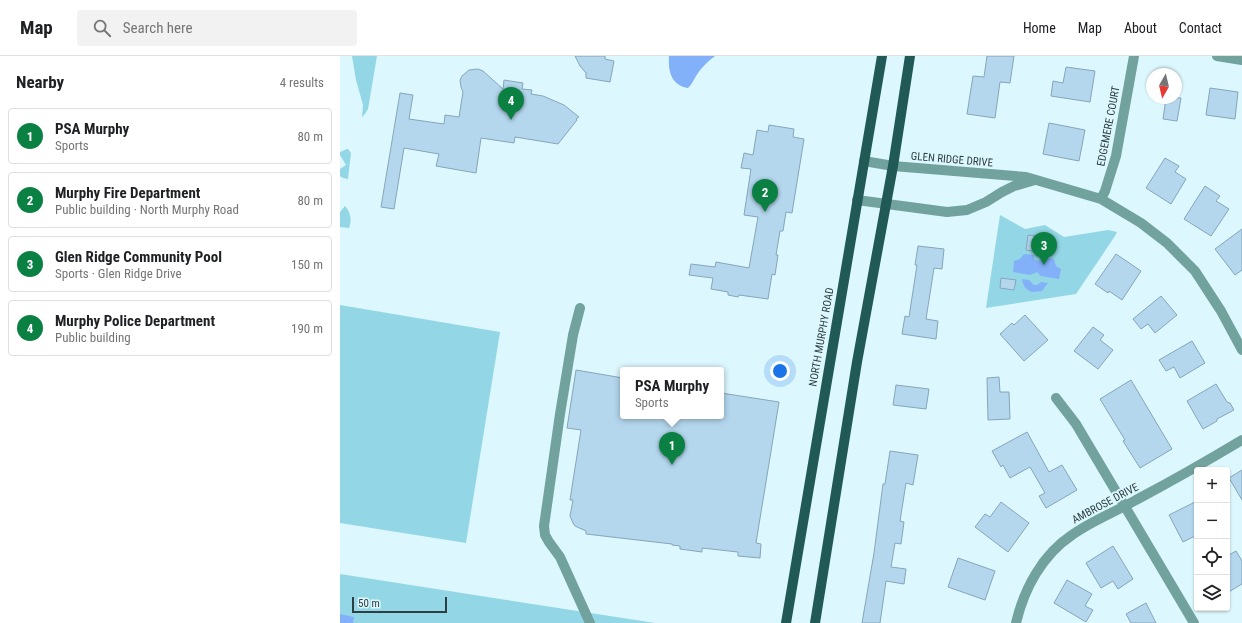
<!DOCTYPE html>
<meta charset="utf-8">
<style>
:root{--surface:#fff;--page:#f2f2f2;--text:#202124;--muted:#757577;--line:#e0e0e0;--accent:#0b8043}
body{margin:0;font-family:"Roboto Condensed",sans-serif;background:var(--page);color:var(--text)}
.controls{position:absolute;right:12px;bottom:12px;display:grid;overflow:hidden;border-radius:4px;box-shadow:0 1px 3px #0004}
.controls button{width:36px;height:36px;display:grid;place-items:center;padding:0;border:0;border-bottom:1px solid var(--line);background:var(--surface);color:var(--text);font:20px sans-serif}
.compass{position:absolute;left:806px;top:12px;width:36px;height:36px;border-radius:50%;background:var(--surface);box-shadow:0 1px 3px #0004;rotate:188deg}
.scale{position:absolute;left:12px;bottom:10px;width:95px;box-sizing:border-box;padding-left:4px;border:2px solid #2d3f43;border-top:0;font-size:11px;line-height:14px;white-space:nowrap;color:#2d3f43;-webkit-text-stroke:3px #dcf7fd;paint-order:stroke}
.you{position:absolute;left:440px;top:315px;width:14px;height:14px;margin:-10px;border:3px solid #fff;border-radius:50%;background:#1a73e8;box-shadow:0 0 0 6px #1a73e833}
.badge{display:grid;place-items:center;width:26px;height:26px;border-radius:50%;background:var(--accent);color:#fff;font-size:13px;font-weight:700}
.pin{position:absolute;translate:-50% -33px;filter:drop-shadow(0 1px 2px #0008)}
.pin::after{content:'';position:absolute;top:21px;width:14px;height:12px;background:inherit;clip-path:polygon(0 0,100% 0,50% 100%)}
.popup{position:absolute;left:280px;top:311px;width:104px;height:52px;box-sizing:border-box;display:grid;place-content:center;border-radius:4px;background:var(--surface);filter:drop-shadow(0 1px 3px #0005);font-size:13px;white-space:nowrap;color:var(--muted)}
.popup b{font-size:15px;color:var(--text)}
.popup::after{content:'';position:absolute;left:50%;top:100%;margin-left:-8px;border:8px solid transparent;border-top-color:var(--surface)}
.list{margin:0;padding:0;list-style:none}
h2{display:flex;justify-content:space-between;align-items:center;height:52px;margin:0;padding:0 16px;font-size:17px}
h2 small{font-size:13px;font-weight:400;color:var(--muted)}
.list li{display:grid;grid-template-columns:26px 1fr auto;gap:12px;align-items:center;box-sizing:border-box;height:56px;margin:0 8px 8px;padding:0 8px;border:1px solid var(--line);border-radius:4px}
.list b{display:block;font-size:15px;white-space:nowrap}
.list p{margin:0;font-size:13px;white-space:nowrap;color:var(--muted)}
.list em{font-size:13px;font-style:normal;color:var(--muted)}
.icon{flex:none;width:22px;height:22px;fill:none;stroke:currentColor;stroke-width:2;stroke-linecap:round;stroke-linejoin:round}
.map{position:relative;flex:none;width:902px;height:567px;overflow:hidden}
header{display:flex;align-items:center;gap:24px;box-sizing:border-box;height:56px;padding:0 20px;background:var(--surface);border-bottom:1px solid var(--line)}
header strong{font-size:19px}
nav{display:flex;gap:22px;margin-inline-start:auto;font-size:14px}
.search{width:280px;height:36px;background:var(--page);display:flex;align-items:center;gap:10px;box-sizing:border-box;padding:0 14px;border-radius:4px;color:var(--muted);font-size:15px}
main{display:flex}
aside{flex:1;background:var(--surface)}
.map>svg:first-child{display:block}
.green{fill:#93d7e6}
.water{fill:#83b1f9}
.building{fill:#b4d7ee;stroke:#84a6bc}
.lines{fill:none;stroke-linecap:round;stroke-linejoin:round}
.minor{stroke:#72a29e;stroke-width:10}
.major{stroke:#205956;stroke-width:10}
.labels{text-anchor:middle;stroke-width:4;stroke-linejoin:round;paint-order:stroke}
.street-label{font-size:11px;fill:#2d3f43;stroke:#dcf7fd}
</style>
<header>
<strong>Map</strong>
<div class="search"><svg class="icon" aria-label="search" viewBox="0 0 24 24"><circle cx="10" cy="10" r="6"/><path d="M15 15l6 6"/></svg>Search here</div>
<nav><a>Home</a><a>Map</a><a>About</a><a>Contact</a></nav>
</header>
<main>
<aside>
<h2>Nearby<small>4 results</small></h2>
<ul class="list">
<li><span class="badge">1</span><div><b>PSA Murphy</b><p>Sports</p></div><em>80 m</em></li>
<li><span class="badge">2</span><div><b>Murphy Fire Department</b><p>Public building · North Murphy Road</p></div><em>80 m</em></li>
<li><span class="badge">3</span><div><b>Glen Ridge Community Pool</b><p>Sports · Glen Ridge Drive</p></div><em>150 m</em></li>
<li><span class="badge">4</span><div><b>Murphy Police Department</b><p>Public building</p></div><em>190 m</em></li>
</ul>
</aside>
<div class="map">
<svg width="902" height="567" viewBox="0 0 902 567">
<rect width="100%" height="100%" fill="#dcf7fd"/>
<!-- green -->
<path class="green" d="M12,0h25l-9,53 -3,5 -3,3 1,-12 -7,-25z
M7,93h1l3,4 -3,26 -5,-1 -3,-2v-7l6,-4 -6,-10v-3z
M5,150c6,7 7,14 4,22l-9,-1v-15z
M660,159l25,14 20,-4 19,12 44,-7 9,2 -2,4 -39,58 -90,14z
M0,249l160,27 -34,211 -126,-20z
M0,518l315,49h-315z"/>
<!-- water -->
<path class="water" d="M329,0h46c-8,6 -14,12 -19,20 -3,5 -4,8 -8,12 -17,-3 -20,-17 -19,-32z
M684,198l10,1v4l4,2 4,-1 2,-3 10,2 2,7 5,3 -2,10 -18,-3 -4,-4 -7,3 -17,-3 1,-11 6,-2z
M682,223l7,1 5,5h3l4,-3 7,1 -6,8 -10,1c-6,-2 -9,-6 -10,-13z
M0,558l14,3 -1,6h-13z"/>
<!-- building -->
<path class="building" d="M235,0h30v3l9,2 -4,21 -24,-4v-5l-6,-7z
M647,0h27l-4,27 -10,-1 -5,36 -28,-4 6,-38 11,1z
M726,11l29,4 -5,31 -39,-6 2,-15 10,2z
M138,13l5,2 20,18 1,-9 19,3 -1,6 10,1 -1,4 12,2 21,9 15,12 -3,2 1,1 -19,24 -43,-7 -1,6 -33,-5 -5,35 -40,-7 3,-12 -35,-6 -10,61 -13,-2 19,-114 13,2 -4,24 35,5 1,-9 14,2 4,-25 -2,-5 -1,-7 2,-4 7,-6z
M870,32l28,4 -3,27 -29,-4z
M826,42h15l-4,23 -14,-2z
M709,67l36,7 -6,31 -36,-7z
M429,69l25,4 -1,8 11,2 -12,74 -6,-1 -3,19h-3l-4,24h2l-3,20 -3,-1 -4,25 -29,-4 -1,2 -10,-2v-3l-17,-3 2,-11 -24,-3 2,-11 24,3 1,-5 33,6 9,-51 -14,-2 7,-46 -10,-1 3,-15 9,2 4,-25 11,2z
M825,102l14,8 -4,6 11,7 -15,25 -25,-16z
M865,130l15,10 -4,5 13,8 -18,27 -27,-17z
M902,173v41l-7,5 -20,-26z
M688,179l27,4 -2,15 -27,-4z
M578,190l26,3 -2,20 -8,-1 -8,51 12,2 -2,18 -34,-5 3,-18 4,1 8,-52h-2z
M776,198l25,17 -19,29 -13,-9 -1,2 -13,-9z
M661,222l15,2 -2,10 -14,-2z
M821,240l16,19 -22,18 -7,-9 -7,5 -8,-10z
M685,259l23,25 -24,21 -24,-27 12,-11 2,2z
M753,271l11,8 -4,5 13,10 -15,19 -24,-18z
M852,285l13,22 -25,15 -6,-11 -8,4 -7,-11z
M236,314l47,8v38h98v-23l58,9 -23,141 5,1 -1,14 -22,-2v-4l-36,-4v4l-22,-3v-3l-8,-1v-1l-86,-10v-3l-11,-5 -2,-3 -3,-7 3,-16h-3l11,-70 -14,-2z
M659,321l1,15h9l1,27 -22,1 -1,-42z
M791,324l41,69 -32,19 -17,-27 2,-1 -25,-41z
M876,328l11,18 3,1 4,7 -17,9v2l-14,8 -16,-28z
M556,329l33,4 -3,20 -33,-4z
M687,376l22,40 13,-7 15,25 -31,18 -7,-12 6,-3 -15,-26 -20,11 -7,-13 -2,2 -9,-16z
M550,395l28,4 -5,30 -7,-2 -6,38 4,1 -3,22 -6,-1 -4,24 15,2 -2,15 -18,-3 -6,42h-18l12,-70 9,-69h2z
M902,414v30l-13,-22z
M857,445v34l-14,7 -14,-27z
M661,446l28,21 -21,29 -33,-25 10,-13 5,3z
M773,490l20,33 -15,10 -5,-8 -12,7 -15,-25z
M896,495l6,10v23l-15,9v-37z
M618,502l37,13 -10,29 -37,-13z
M727,524l25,14 -7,12 8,4 -7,12 -32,-19z
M806,547l10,20h-25l-5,-9z"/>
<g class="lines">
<!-- minor -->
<path class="minor" d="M877,0l25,4
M524,105l29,5 133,11 75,22 40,24 26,20 28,28 26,40 21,39
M761,143l4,-8 11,-35 18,-100
M517,144l90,12 20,-2 19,-8 16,-10 12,-6 21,-6
M240,252l-7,27 -13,79 -16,112 1,9 4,7 11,15 30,66
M716,342l20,26 118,199
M676,567c8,-34 26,-68 56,-88 19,-14 43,-23 64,-35 36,-19 71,-39 106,-60"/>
<!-- major -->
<path class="major" d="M446,567l96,-567
M475,567l42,-261 36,-196 17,-110"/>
</g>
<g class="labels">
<!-- street labels -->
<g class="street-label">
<text transform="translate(768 70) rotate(-79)" y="4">EDGEMERE COURT</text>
<text transform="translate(612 103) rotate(5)" y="4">GLEN RIDGE DRIVE</text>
<text transform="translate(481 281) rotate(-80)" y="4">NORTH MURPHY ROAD</text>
<text transform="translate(765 447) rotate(-28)" y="4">AMBROSE DRIVE</text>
</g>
</g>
</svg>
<div class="controls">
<button>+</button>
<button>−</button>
<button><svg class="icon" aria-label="locate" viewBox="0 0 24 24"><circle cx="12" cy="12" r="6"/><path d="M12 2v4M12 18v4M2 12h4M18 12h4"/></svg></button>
<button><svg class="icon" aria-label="layers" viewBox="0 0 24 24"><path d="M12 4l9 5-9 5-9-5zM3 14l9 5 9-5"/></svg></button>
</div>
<svg class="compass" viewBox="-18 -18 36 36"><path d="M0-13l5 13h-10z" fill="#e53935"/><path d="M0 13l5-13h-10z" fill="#757577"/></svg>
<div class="scale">50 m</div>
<div class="you"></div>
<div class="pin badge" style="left:332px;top:409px">1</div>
<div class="popup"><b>PSA Murphy</b>Sports</div>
<div class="pin badge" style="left:425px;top:156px">2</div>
<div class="pin badge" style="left:704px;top:209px">3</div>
<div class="pin badge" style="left:171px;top:64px">4</div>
</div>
</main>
